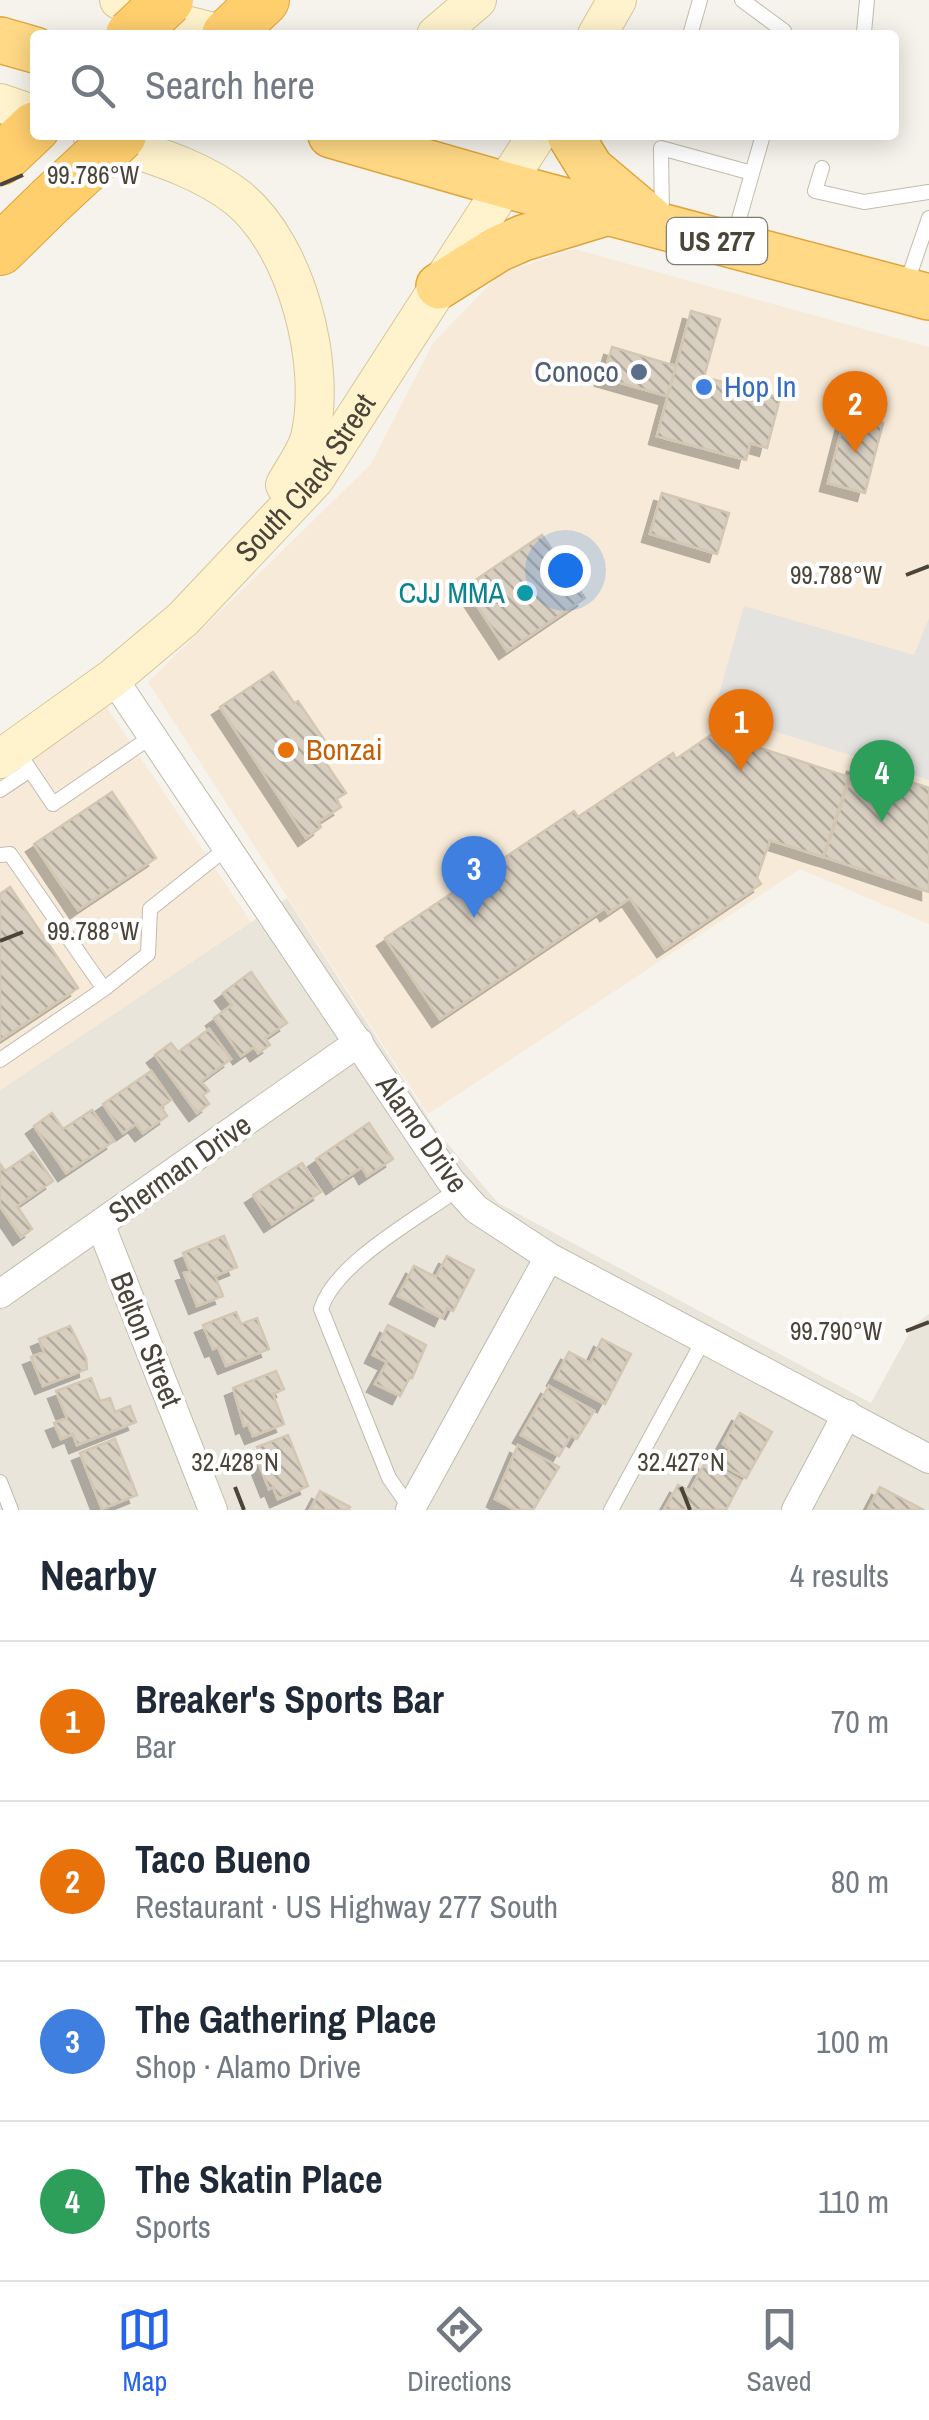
<!DOCTYPE html>
<meta charset="utf-8">
<style>
:root{--surface:#fff;--page:#f6f6f7;--text:#1f2937;--muted:#747a83;--line:#e0e1e3;--accent:#2563eb}
body{margin:0;font-family:"Archivo Narrow",sans-serif;background:var(--page);color:var(--text)}
.you{position:absolute;left:565px;top:570px;width:35px;height:35px;margin:-25px;border:8px solid #fff;border-radius:50%;background:#1a73e8;box-shadow:0 0 0 15px #1a73e833}
.badge{display:grid;place-items:center;width:65px;height:65px;border-radius:50%;background:var(--accent);color:#fff;font-size:32px;font-weight:700}
.pin{position:absolute;translate:-50% -82px;filter:drop-shadow(0 2px 5px #0008)}
.pin::after{content:'';position:absolute;top:52px;width:35px;height:30px;background:inherit;clip-path:polygon(0 0,100% 0,50% 100%)}
.list{margin:0;padding:0;list-style:none}
h2{display:flex;justify-content:space-between;align-items:center;height:130px;margin:0;padding:0 40px;font-size:42px}
h2 small{font-size:32px;font-weight:400;color:var(--muted)}
.list li{display:grid;grid-template-columns:65px 1fr auto;gap:30px;align-items:center;box-sizing:border-box;height:160px;padding:0 40px;border-top:2px solid var(--line)}
.list b{display:block;font-size:38px;white-space:nowrap}
.list p{margin:0;font-size:32px;white-space:nowrap;color:var(--muted)}
.list em{font-size:32px;font-style:normal;color:var(--muted)}
.icon{flex:none;width:55px;height:55px;fill:none;stroke:currentColor;stroke-width:2;stroke-linecap:round;stroke-linejoin:round}
.map{position:relative;flex:none;width:929px;height:1510px;overflow:hidden}
.search{position:absolute;background:var(--surface);box-shadow:0 5px 25px #0003;left:30px;right:30px;top:30px;height:110px;display:flex;align-items:center;gap:25px;box-sizing:border-box;padding:0 35px;border-radius:10px;color:var(--muted);font-size:38px}
.sheet{height:770px;background:var(--surface)}
nav{display:flex;justify-content:space-around;align-items:center;box-sizing:border-box;height:140px;border-top:2px solid var(--line);background:var(--surface);font-size:28px;color:var(--muted)}
nav a{display:grid;justify-items:center;gap:5px}
nav .on{color:var(--accent)}
.map>svg:first-child{display:block}
.residential{fill:#eae5da}
.commercial{fill:#f7ead8}
.parking{fill:#e5e3e0}
.building{fill:url(#building-back-hatch);stroke:#d3c7b4;stroke-width:2.5;filter:url(#shadow)}
.lines{fill:none;stroke-linecap:round;stroke-linejoin:round}
.service-casing{stroke:#c2bbae;stroke-width:16}
.minor-casing{stroke:#c2bbae;stroke-width:30}
.secondary-casing{stroke:#d6c79b;stroke-width:40}
.trunk-casing{stroke:#e0a43c;stroke-width:48}
.motorway-casing{stroke:#e0a43c;stroke-width:52}
.service{stroke:#fff;stroke-width:14}
.minor{stroke:#fff;stroke-width:28}
.secondary{stroke:#fff3cd;stroke-width:38}
.trunk{stroke:#ffd985;stroke-width:45}
.motorway{stroke:#ffcf6e;stroke-width:50}
.motorway-bridge-casing{stroke:#e0a43c;stroke-width:52;stroke-linecap:butt}
.motorway-bridge{stroke:#ffcf6e;stroke-width:50}
.ticks{fill:none;stroke:#4b4439;stroke-width:4}
.service-dot{fill:#5c6f8a;stroke:#fff;stroke-width:4}
.shop-dot{fill:#3f7fe0;stroke:#fff;stroke-width:4}
.culture-dot{fill:#0f9aa8;stroke:#fff;stroke-width:4}
.food-dot{fill:#e8710a;stroke:#fff;stroke-width:4}
.labels{text-anchor:middle;stroke-width:8;stroke-linejoin:round;paint-order:stroke}
.shield{fill:#fff;stroke:#817c74;stroke-width:2.5}
.shield-label{font-size:28px;font-weight:bold;fill:#4b4439}
.service-label{font-size:30px;fill:#4e5e75;stroke:#fff;text-anchor:end}
.shop-label{font-size:30px;fill:#366cbe;stroke:#fff;text-anchor:start}
.street-label{font-size:30px;fill:#4b4439;stroke:#fff}
.culture-label{font-size:30px;fill:#0d838f;stroke:#fff;text-anchor:end}
.food-label{font-size:30px;fill:#c56008;stroke:#fff;text-anchor:start}
.ticks-label{font-size:25px;text-anchor:middle;fill:#4b4439;stroke:#fff;stroke-width:8;stroke-linejoin:round;paint-order:stroke}
</style>
<div class="map">
<svg width="929" height="1510" viewBox="0 0 929 1510">
<defs>
<pattern id="building-back-hatch" width="6" height="6" patternUnits="userSpaceOnUse" patternTransform="scale(2.5)"><rect width="6" height="6" fill="#d8cfc1"/><path d="M-1 5l2 2M0 0l6 6M5-1l2 2" fill="none" stroke="#b1aa9e"/></pattern>
<filter id="shadow"><feDropShadow dx="-8" dy="8" stdDeviation="0" flood-color="#0004"/></filter>
</defs>
<rect width="100%" height="100%" fill="#f6f3ec"/>
<!-- residential -->
<path class="residential" d="M287,898l149,232 62,73 373,200 42,-77 16,-12v196h-929v-420z"/>
<!-- commercial -->
<path class="commercial" d="M574,249l355,98v577l-129,-55 -372,245 -280,-432 223,-218 62,-121 67,-69z
M106,706l145,216 -251,168v-314z"/>
<!-- parking -->
<path class="parking" d="M744,606l170,49 15,-37v162l-215,-68z"/>
<!-- building -->
<path class="building" d="M691,311l29,8 -16,58 76,21 -13,50 -17,-5 -4,17 -89,-24z
M612,347l64,19 -9,30 -64,-18z
M846,413l37,10 -18,70 -37,-10z
M662,493l67,20 -12,41 -67,-20z
M542,535l43,63 -78,53 -42,-64z
M273,672l21,31 4,-2 27,40 -5,3 8,12 -5,3 23,34 -10,6 5,8 -23,15 3,5 -15,11 -86,-131z
M714,733l135,44 -26,80 -53,-17 -13,38 4,6 -96,65 -35,-51 -22,15 -3,-5 -165,111 -55,-81 189,-127 4,6 95,-64 3,6z
M855,764l74,24v104l-105,-35z
M112,792l44,66 -78,52 -44,-66z
M10,887l68,101 -78,52v-146z
M251,972l36,51 -22,15 5,7 -12,8 -4,-6 -13,9 -27,-38 18,-13 -9,-12z
M209,1029l22,30 -30,22 8,10 -6,4 6,9 -12,9 -42,-58 16,-12 7,9z
M151,1071l20,29 -10,7 6,9 -24,17 -7,-9 -13,9 -20,-29z
M92,1110l22,31 -48,32 -32,-47 18,-13 11,16z
M369,1123l24,36 -26,17 -5,-9 -28,19 -18,-27z
M33,1152l20,29 -36,25 15,23 -11,8 -21,-31v-42l5,7z
M302,1163l19,29 -49,32 -19,-29z
M224,1236l13,31 -22,9 8,20 -26,10 -13,-33 6,-2 -7,-18z
M447,1256l27,14 -21,41 -6,-3 -5,10 -44,-22 16,-30 22,11z
M236,1312l5,12 16,-6 12,31 -43,17 -8,-19 -5,2 -10,-24z
M388,1325l38,20 -14,33 -2,-1 -10,19 -25,-12 12,-22 -14,-7z
M70,1326l16,32 1,11 -44,17 -12,-29 13,-5 -5,-13z
M602,1339l29,15 -26,50 -50,-26 14,-26 21,11z
M276,1371l8,18 -11,5 11,30 -31,12 -5,-12 -4,2 -11,-38z
M91,1378l9,23 10,-3 5,14 15,-6 6,16 -59,23 -4,-11 -12,5 -7,-16 13,-5 -11,-27z
M549,1386l45,25 -17,28 -6,-4 -12,21 -38,-21z
M740,1413l32,19 -26,46 -25,-14 9,-15 -7,-5z
M288,1435l20,51 -30,13 -5,-12 -4,2 -13,-33 4,-2 -3,-7z
M115,1439l22,56 -35,14 -22,-56z
M518,1445l41,22 -26,43h-17l-21,-11z
M706,1461l35,20 -15,29h-62l14,-25 12,6z
M880,1487l44,23h-56z
M320,1491l30,16 -2,3h-38z"/>
<g class="lines">
<!-- service casing -->
<g class="service-casing">
<path id="service" d="M742,0l42,31v4
M864,32l3,-32
M690,35l10,-35
M822,168l-7,23 49,11 65,-10
M662,218l-1,-70 91,25
M733,240l30,-105
M906,285l23,-67
M16,749l37,55 98,-67
M0,790l30,-20
M0,855l10,-1 94,135 -104,71
M104,989l44,-35 2,-45 78,-62
M0,1482l11,28
M410,1508l-21,-30 -68,-169c14,-46 97,-91 137,-120
M611,1510l93,-171"/>
</g>
<!-- minor casing -->
<g class="minor-casing">
<path id="minor" d="M113,678l337,502 26,29 73,48 380,202
M101,1226l112,284
M0,1294l359,-252
M410,1510l139,-253
M796,1510l51,-96"/>
</g>
<!-- secondary casing -->
<g class="secondary-casing">
<g id="secondary">
<path d="M119,0l66,25 40,10"/>
<path d="M436,35l41,-35"/>
<path d="M597,35l20,-35"/>
<path d="M0,103l35,12"/>
<path d="M92,135c49,17 104,30 146,63 59,48 89,167 72,239 -4,16 -17,33 -25,48"/>
<path id="s1" d="M0,759l113,-81 70,-59 132,-140 222,-344"/>
</g>
</g>
<!-- trunk casing -->
<g class="trunk-casing">
<path id="trunk" d="M0,40l35,10
M331,135l174,50 424,112
M570,135l21,34 58,49
M439,286l59,-37 25,-11 85,-26"/>
</g>
<!-- motorway casing -->
<g class="motorway-casing">
<path id="motorway" d="M227,35l37,-35
M0,160l35,-33
M0,250l50,-49"/>
</g>
<!-- service -->
<use href="#service" class="service"/>
<!-- minor -->
<use href="#minor" class="minor"/>
<!-- secondary -->
<use href="#secondary" class="secondary"/>
<!-- trunk -->
<use href="#trunk" class="trunk"/>
<!-- motorway -->
<use href="#motorway" class="motorway"/>
<!-- motorway-bridge casing -->
<g class="motorway-bridge-casing">
<path id="motorway-bridge" d="M131,35l37,-35
M50,201l71,-66"/>
</g>
<!-- motorway-bridge -->
<use href="#motorway-bridge" class="motorway-bridge"/>
</g>
<!-- ticks -->
<path class="ticks" d="M0,185l23,-10M906,575l23,-9M0,941l23,-9M906,1331l23,-9M235,1487l9,23M681,1487l9,23"/>
<!-- markers -->
<circle class="service-dot" cx="639" cy="372" r="10"/>
<circle class="shop-dot" cx="704" cy="387" r="10"/>
<circle class="culture-dot" cx="525" cy="593" r="10"/>
<circle class="food-dot" cx="286" cy="750" r="10"/>
<g class="labels">
<!-- shield labels -->
<rect class="shield" x="667" y="218" width="100" height="46" rx="8"/>
<g class="shield-label">
<text x="717" y="251">US 277</text>
</g>
<!-- service labels -->
<g class="service-label">
<text x="619" y="382">Conoco</text>
</g>
<!-- shop labels -->
<g class="shop-label">
<text x="724" y="397">Hop In</text>
</g>
<!-- street labels -->
<g class="street-label">
<text dy="10" stroke="none"><textPath href="#s1" startOffset="418">South Clack Street</textPath></text>
<text transform="translate(422 1134) rotate(55)" y="10">Alamo Drive</text>
<text transform="translate(180 1169) rotate(-35)" y="10">Sherman Drive</text>
<text transform="translate(146 1340) rotate(68)" y="10">Belton Street</text>
</g>
<!-- culture labels -->
<g class="culture-label">
<text x="505" y="603">CJJ MMA</text>
</g>
<!-- food labels -->
<g class="food-label">
<text x="306" y="760">Bonzai</text>
</g>
</g>
<g class="ticks-label">
<text x="93" y="184">99.786°W</text>
<text x="836" y="584">99.788°W</text>
<text x="93" y="940">99.788°W</text>
<text x="836" y="1340">99.790°W</text>
<text x="235" y="1471">32.428°N</text>
<text x="681" y="1471">32.427°N</text>
</g>
</svg>
<div class="you"></div>
<div class="pin badge" style="left:741px;top:771px;background:#e8710a">1</div>
<div class="pin badge" style="left:855px;top:453px;background:#e8710a">2</div>
<div class="pin badge" style="left:474px;top:918px;background:#3f7fe0">3</div>
<div class="pin badge" style="left:882px;top:822px;background:#2e9e5b">4</div>
<div class="search"><svg class="icon" aria-label="search" viewBox="0 0 24 24"><circle cx="10" cy="10" r="6"/><path d="M15 15l6 6"/></svg>Search here</div>
</div>
<section class="sheet">
<h2>Nearby<small>4 results</small></h2>
<ul class="list">
<li><span class="badge" style="background:#e8710a">1</span><div><b>Breaker's Sports Bar</b><p>Bar</p></div><em>70 m</em></li>
<li><span class="badge" style="background:#e8710a">2</span><div><b>Taco Bueno</b><p>Restaurant · US Highway 277 South</p></div><em>80 m</em></li>
<li><span class="badge" style="background:#3f7fe0">3</span><div><b>The Gathering Place</b><p>Shop · Alamo Drive</p></div><em>100 m</em></li>
<li><span class="badge" style="background:#2e9e5b">4</span><div><b>The Skatin Place</b><p>Sports</p></div><em>110 m</em></li>
</ul>
</section>
<nav>
<a class="on"><svg class="icon" aria-label="map" viewBox="0 0 24 24"><path d="M3 6l6-2 6 2 6-2v14l-6 2-6-2-6 2zM9 4v14M15 6v14"/></svg>Map</a>
<a><svg class="icon" aria-label="directions" viewBox="0 0 24 24"><path d="M12 3l9 9-9 9-9-9zM9 14v-3h6M13 9l2 2-2 2"/></svg>Directions</a>
<a><svg class="icon" aria-label="saved" viewBox="0 0 24 24"><path d="M7 4h10v16l-5-4-5 4z"/></svg>Saved</a>
</nav>
